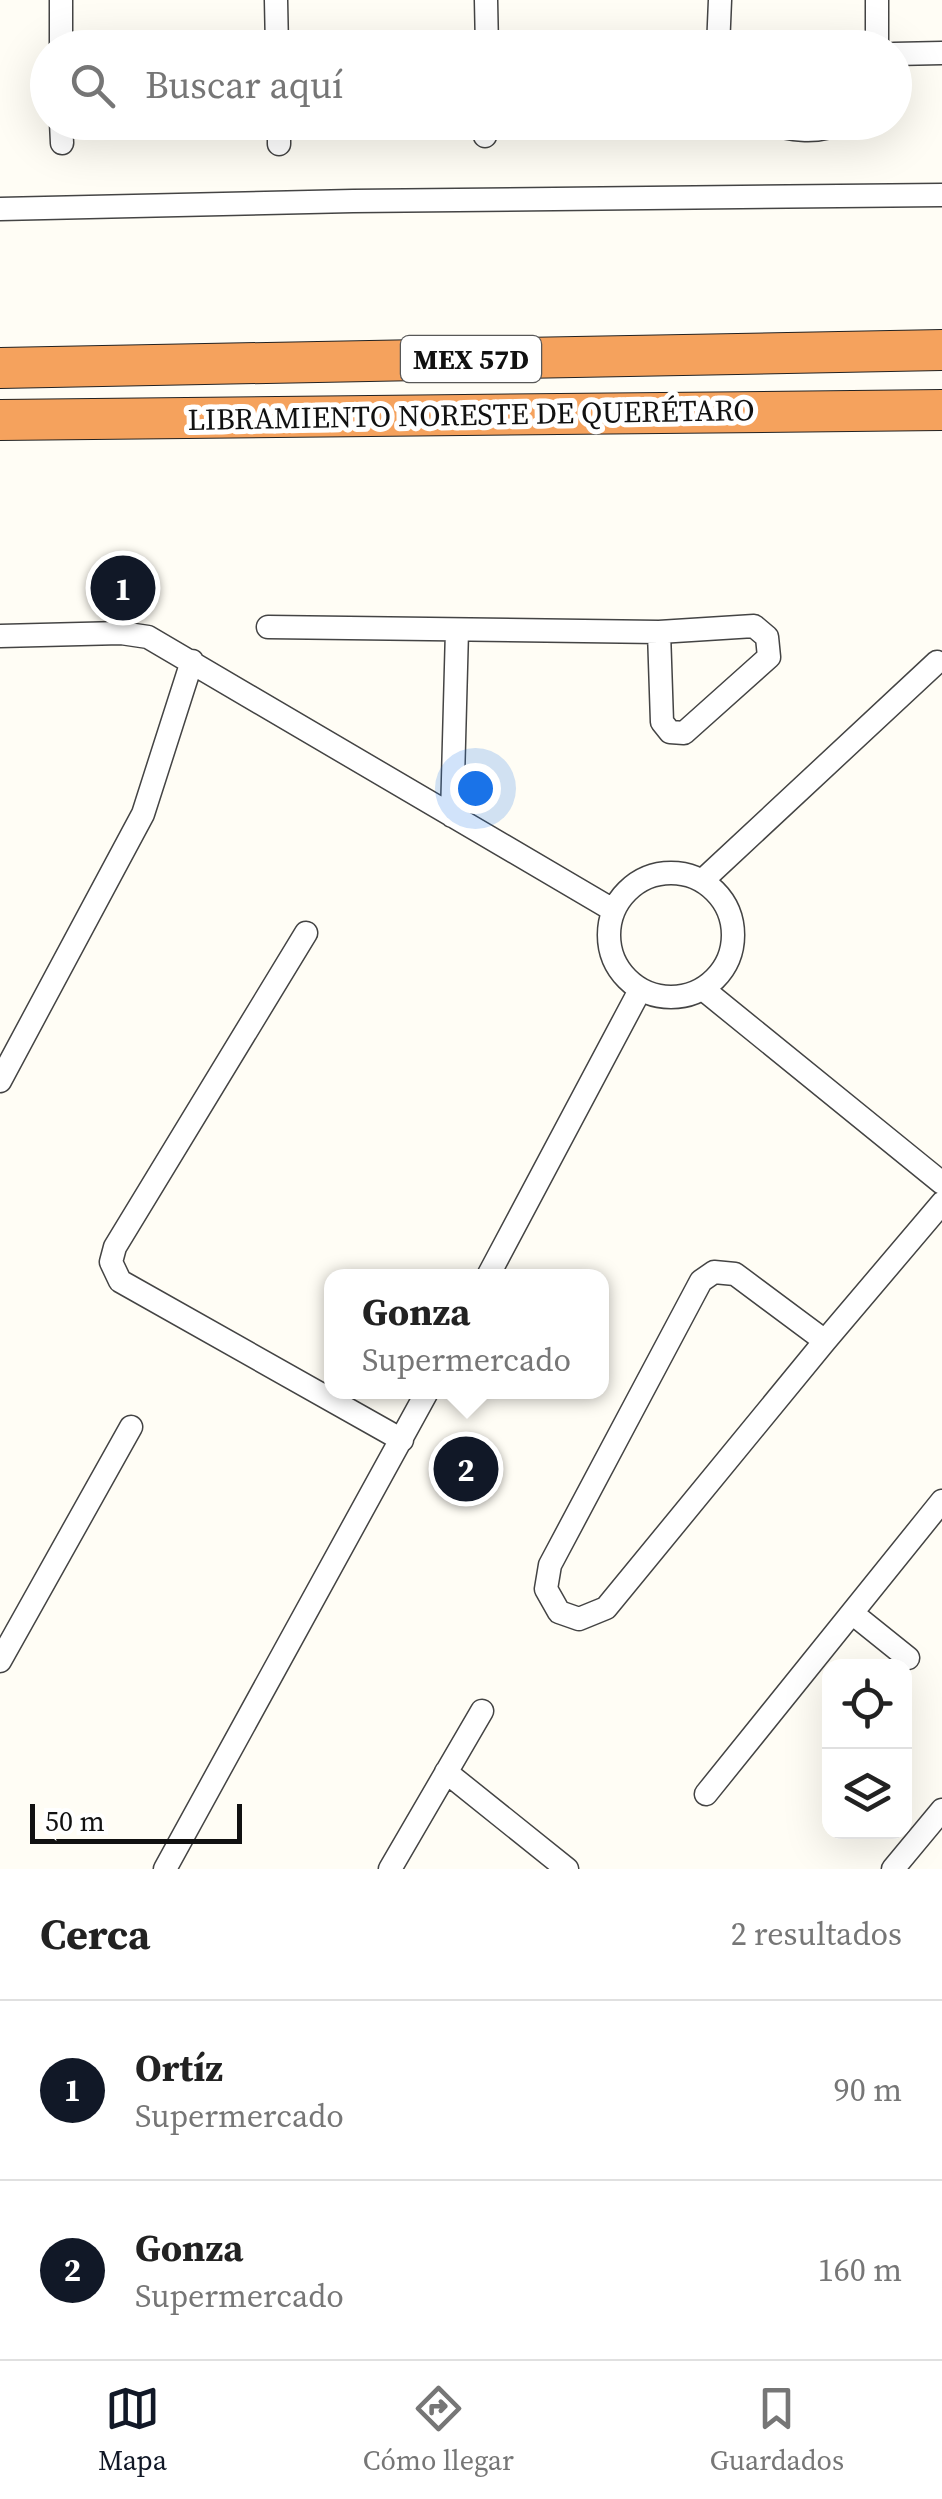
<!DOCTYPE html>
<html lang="es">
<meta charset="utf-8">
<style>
:root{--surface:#fff;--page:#f2f2f2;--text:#222;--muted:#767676;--line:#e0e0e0;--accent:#111827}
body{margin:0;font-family:"Source Serif 4",serif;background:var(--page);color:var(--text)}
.controls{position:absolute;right:30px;bottom:30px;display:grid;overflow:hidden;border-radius:20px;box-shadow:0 10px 40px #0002}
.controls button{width:90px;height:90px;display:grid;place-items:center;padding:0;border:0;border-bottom:2px solid var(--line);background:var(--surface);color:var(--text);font:50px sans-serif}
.scale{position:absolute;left:30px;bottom:25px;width:212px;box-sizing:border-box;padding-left:10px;border:5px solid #111;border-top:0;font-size:28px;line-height:35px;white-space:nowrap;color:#111;-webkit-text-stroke:8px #fff;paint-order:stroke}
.you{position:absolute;left:475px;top:788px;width:35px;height:35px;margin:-25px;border:8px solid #fff;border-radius:50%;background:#1a73e8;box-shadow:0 0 0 15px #1a73e833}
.badge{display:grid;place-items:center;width:65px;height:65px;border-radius:50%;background:var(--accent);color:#fff;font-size:32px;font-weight:700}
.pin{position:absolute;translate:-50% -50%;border:5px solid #fff;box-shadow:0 2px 10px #0006}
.popup{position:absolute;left:324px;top:1269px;width:285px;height:130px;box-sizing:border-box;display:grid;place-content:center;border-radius:20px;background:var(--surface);filter:drop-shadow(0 2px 8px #0005);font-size:32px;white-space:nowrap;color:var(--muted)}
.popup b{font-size:38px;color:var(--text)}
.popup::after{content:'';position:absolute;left:50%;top:100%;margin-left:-20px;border:20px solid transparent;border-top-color:var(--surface)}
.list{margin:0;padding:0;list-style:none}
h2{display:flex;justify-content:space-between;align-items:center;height:130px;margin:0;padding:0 40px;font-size:42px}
h2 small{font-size:32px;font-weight:400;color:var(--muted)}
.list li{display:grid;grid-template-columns:65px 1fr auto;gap:30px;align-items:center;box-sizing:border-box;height:180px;padding:0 40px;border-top:2px solid var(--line)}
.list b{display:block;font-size:38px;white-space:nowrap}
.list p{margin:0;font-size:32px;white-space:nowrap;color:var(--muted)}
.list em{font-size:32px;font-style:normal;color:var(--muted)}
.icon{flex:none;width:55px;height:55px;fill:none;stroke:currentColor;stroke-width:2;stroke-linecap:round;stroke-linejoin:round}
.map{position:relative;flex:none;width:942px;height:1869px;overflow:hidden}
.search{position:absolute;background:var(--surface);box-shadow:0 10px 40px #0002;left:30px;right:30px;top:30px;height:110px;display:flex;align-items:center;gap:25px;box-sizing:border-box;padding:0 35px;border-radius:55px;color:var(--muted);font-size:38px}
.sheet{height:490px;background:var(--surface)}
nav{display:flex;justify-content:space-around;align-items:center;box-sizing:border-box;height:140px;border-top:2px solid var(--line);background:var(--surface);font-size:28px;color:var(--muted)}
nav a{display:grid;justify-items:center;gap:5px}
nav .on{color:var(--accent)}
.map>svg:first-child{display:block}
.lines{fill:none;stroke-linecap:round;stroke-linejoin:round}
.street-casing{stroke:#444;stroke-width:25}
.highway-casing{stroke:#222;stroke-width:42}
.street{stroke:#fff;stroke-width:22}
.highway{stroke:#f5a25d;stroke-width:40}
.labels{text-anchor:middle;stroke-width:10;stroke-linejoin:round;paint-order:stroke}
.shield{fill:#fff;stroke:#585858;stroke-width:2.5}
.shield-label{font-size:28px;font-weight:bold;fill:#111}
.street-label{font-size:30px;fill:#111;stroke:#fff}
</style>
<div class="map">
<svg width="942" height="1869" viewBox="0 0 942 1869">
<rect width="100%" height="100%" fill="#fffdf5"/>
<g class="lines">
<!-- street casing -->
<g class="street-casing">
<path id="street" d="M61,0v48
M276,0l1,48
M486,0l1,48
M877,0v48
M718,48l2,-48
M894,54l48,-1
M61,122l1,21
M279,122v22
M763,122c24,7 54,14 77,0
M485,136v-14
M0,209l353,-8 589,-6
M268,627l391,5 95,-6 13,11 2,20 -85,76 -14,-1 -8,-10 -3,-90
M0,636l121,-3 27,4 465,273
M452,816l5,-186
M609 935a62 62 0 1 1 124 0a62 62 0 1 1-124 0Z
M702,881l235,-219
M306,933l-191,314 -4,15 9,19 282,159
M703,989l239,194
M0,1081l143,-267 49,-153
M488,1276l152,-286
M825,1341l-90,-67 -21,-2 -13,9 -151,284 -4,24 13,23 20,7 27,-11 219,-267 117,-138
M852,1613l56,45
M0,1661l131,-234
M446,1772l121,97
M706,1794l236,-293
M165,1869l262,-477
M390,1869l92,-158
M893,1869l49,-59"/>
</g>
<!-- highway casing -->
<g class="highway-casing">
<path id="highway" d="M0,368l942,-18
M0,420l942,-10"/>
</g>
<!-- street -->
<use href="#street" class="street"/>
<!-- highway -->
<use href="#highway" class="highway"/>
</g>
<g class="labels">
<!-- shield labels -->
<rect class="shield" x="401" y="336" width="140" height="46" rx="8"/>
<g class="shield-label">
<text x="471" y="369">MEX 57D</text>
</g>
<!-- street labels -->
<g class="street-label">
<text transform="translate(471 415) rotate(-1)" y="10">LIBRAMIENTO NORESTE DE QUERÉTARO</text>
</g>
</g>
</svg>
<div class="controls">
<button><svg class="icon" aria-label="locate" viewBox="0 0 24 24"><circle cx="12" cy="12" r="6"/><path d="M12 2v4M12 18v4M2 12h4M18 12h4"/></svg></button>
<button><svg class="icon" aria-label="layers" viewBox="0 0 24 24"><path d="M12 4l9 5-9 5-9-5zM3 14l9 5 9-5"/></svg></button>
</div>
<div class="scale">50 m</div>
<div class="you"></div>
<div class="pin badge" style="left:123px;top:588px">1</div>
<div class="pin badge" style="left:466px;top:1469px">2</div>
<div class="popup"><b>Gonza</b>Supermercado</div>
<div class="search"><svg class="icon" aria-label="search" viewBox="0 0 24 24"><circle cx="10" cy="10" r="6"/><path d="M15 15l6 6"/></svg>Buscar aquí</div>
</div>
<section class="sheet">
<h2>Cerca<small>2 resultados</small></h2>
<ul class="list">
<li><span class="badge">1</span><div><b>Ortíz</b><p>Supermercado</p></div><em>90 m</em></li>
<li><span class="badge">2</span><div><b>Gonza</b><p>Supermercado</p></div><em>160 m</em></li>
</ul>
</section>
<nav>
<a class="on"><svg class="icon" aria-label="map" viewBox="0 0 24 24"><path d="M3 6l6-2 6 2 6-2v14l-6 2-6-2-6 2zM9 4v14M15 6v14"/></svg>Mapa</a>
<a><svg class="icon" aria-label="directions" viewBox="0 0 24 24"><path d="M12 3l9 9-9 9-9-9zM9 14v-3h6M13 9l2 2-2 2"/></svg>Cómo llegar</a>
<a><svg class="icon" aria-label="saved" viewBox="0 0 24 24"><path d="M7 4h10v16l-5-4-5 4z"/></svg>Guardados</a>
</nav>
